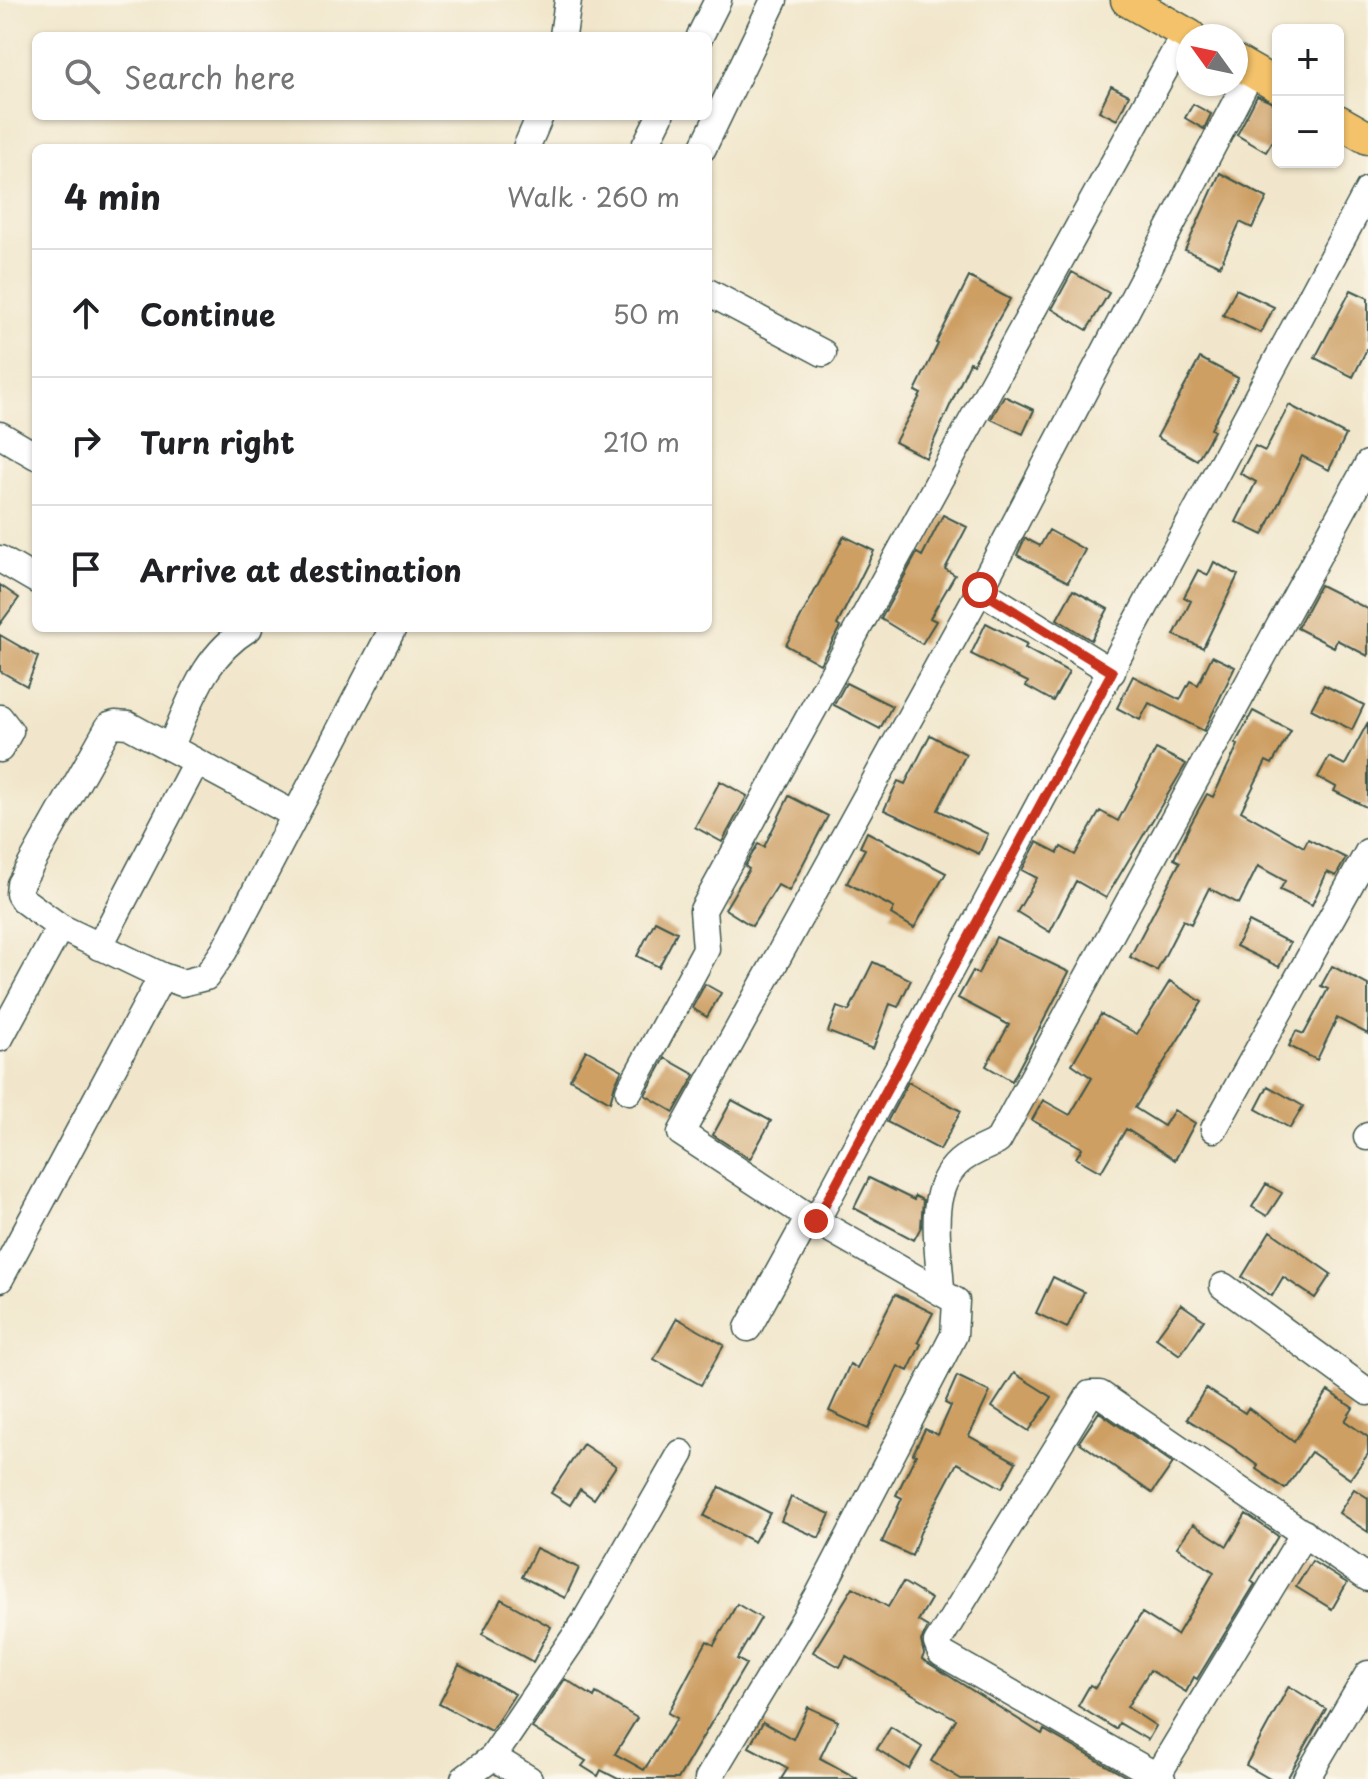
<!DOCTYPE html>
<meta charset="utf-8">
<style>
:root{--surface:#fff;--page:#f2f2f2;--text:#202124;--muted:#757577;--line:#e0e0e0}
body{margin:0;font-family:"Playpen Sans",sans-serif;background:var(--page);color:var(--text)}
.controls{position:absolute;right:24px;top:24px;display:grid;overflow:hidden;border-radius:12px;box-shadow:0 2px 6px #0004}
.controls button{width:72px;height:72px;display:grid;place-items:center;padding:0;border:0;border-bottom:2px solid var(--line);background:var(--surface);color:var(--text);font:40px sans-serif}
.compass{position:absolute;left:1176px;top:24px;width:72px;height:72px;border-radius:50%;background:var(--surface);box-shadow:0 2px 6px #0004;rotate:303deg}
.stop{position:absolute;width:24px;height:24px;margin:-18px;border:6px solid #c8321e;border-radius:50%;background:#fff}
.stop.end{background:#c8321e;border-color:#fff;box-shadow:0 2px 8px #0008}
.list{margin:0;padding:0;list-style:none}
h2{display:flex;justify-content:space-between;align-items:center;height:104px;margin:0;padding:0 32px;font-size:34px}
h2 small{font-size:26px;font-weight:400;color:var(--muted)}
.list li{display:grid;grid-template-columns:52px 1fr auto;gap:24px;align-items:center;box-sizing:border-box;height:128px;padding:0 32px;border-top:2px solid var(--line)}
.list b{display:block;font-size:30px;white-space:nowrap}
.list em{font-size:26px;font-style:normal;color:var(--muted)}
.icon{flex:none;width:44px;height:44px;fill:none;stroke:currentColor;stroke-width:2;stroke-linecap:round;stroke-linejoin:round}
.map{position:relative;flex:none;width:1368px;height:1779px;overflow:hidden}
.search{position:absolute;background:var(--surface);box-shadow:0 2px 6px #0004;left:32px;top:32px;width:680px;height:88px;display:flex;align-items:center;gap:20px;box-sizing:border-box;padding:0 28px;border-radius:12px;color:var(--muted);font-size:30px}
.panel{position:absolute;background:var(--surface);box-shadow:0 2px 6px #0004;left:32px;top:144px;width:680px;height:488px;border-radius:12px}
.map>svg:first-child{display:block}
.building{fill:#cd9f64}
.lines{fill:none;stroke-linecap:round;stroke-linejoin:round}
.minor-casing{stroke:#3e564b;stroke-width:29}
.major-casing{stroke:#3e564b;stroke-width:35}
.minor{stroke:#fff;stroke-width:26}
.major{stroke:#f3c26a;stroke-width:32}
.route{stroke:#c8321e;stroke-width:10}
</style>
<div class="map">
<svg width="1368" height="1779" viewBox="0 0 1368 1779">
<rect width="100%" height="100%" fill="#fbf7ec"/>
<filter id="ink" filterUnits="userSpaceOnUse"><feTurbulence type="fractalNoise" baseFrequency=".0125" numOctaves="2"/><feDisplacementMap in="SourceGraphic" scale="16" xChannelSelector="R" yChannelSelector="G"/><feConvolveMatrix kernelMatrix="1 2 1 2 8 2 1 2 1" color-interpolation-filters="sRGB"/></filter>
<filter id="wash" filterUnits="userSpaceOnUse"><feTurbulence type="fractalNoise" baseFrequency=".006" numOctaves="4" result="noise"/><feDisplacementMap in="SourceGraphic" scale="32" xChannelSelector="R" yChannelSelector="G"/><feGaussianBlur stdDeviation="1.8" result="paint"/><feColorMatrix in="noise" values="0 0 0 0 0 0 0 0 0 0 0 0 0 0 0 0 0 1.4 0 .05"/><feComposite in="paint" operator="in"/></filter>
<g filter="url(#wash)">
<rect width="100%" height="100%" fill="#f1e6cb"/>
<g id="blocks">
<!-- building -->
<path class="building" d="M1111,86l18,9 -12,25 -18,-9z
M1257,96l21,9v27l-12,20 -29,-17z
M1193,104l18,10 -7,15 -19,-11z
M1220,173l47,25 -15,30 -12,-6 -20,44 -35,-16z
M1072,272l37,21 -22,37 -35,-21z
M969,277l41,22 -37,65 -3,-2 -44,96 -31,-16 26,-48 -6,-3 23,-47 -2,-1z
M1236,289l38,18 -13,26 -38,-18z
M1351,290l17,8v49l-15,30 -38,-19z
M1200,358l38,20 -27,51 3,2 -17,29 -40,-23z
M1004,396l30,14 -11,24 -32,-15z
M1289,405l57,30 -17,35 -27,-14 -39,79 -27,-13 20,-40 -16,-9 15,-27 10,5z
M943,515l24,12 -22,42 10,6 -25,43 6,3 -14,23 -41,-25 36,-66 5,3z
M1049,530l36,20 -17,32 -51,-27 8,-17 15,8z
M844,536l30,15 -37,74 3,2 -20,37 -34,-19z
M1214,562l24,13 -35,73 -29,-13 17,-34 -7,-4 14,-27 10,5z
M0,585l19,13 -19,26z
M1320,585l48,24v47l-31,-16 -3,7 -37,-19z
M1073,590l35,19 -17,31 -34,-21z
M986,623l41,21 -2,4 44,24 -16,29 -27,-15 2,-4 -57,-28z
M0,635l38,22 -11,29 -27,-15z
M1212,656l23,11 -31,64 -55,-28 -9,17 -23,-12 16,-32 47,24 10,-19 8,4z
M846,683l46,23 -12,23 -46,-24z
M1324,685l40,20 -12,25 -41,-21z
M1253,711l38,20 -19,33 -6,-3 -25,50 63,36 4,-8 38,19 -10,18 -9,-4 -15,33 -32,-15 5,-9 -27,-15 -19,38 -30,-16 -18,36 -8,-4 -26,51 -27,-14 50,-95 -6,-3 15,-32 18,-33 6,3 25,-52 -3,-1z
M1368,722v86l-34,-17 2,-4 -18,-10 11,-20 16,8z
M930,735l36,19 -28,56 50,24 -9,20 -95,-44 14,-29 7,3z
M1156,749l30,15 -80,134 -30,-17 -26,51 -33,-20 20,-34 -15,-8 15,-28 21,11 3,-6 14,8 25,-44 18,10z
M720,781l27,15 -25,46 -27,-15z
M789,796l39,20 -39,75 -11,-6 -26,41 -27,-17 24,-40 -4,-3 13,-22 6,3z
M867,832l79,41 -32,55 -23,-14 3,-6 -47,-25 18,-34 -5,-2z
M655,921l22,11 -18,35 -22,-11z
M1249,922l41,21 -11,24 -43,-21z
M996,937l73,35 -57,109 -26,-15 23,-41 -51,-27 15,-27 5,3z
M873,962l38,18 -13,27 -8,-3 -17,45 -45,-17 9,-25 12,4z
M1332,966l36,19v49l-31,-16 -20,42 -28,-14 7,-15 8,3 24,-45 -7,-3z
M1170,981l32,21 -67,106 29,18 10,-16 21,13 -20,37 -49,-31 -25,43 -25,-14 6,-10 -50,-28 11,-20 27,15 22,-37 -20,-14 29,-50 36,20z
M705,984l16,9 -14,24 -15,-9z
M586,1050l36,20 -7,14 -5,18 -40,-23z
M665,1058l30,17 -21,37 -29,-17z
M908,1082l53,29 -21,39 -53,-28z
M1268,1086l35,20 -13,22 -34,-19z
M732,1100l39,21 -21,38 -37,-24z
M869,1178l45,22 1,-4 8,4 -2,27 -7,13 -60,-32z
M1266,1184l16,9 -15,23 -15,-9z
M1270,1231l61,43 -16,24 -32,-21 -11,19 -30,-19z
M1053,1277l31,15 -17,36 -31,-15z
M895,1294l38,19 -15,29 3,2 -13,27 -10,-5 -30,63 -39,-18 21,-47 7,4z
M1181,1304l23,16 -24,35 -24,-17z
M677,1318l47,27 -23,40 -47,-26z
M1014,1373l38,24 -23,34 -37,-24z
M957,1376l33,16 -21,44 47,26 -14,26 -45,-25 -37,70 -8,23 -30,-14 20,-44 -6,-3 20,-40 -3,-1 12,-25 13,6 13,-29 -6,-3z
M1206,1388l39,25 3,-5 46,34 34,-51 25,17 -8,13 23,16v17l-18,25 -39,-27 -26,37 -29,-20 2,-3 -26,-19 -45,-28z
M1099,1412l74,51 -21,30 -73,-51z
M583,1444l33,22 -22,33 -14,-10 -10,16 -19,-12z
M720,1487l50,26 -16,29 -50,-26z
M1354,1489l14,9v34l-29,-19z
M791,1497l39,17 -11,24 -38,-17z
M1246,1514l32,22 -27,45 4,3 -58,95 -3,-2 -8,15 -36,-22 -23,37 29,19 -8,14 -29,-17 -3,6 -38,-23 12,-21 5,3 47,-75 35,22 37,-63 -37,-25 16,-23 34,22z
M536,1548l43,20 -14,30 -43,-21z
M1312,1561l35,22 -15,26 -36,-22z
M903,1582l28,17 -13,22 10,6 -7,14 3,13 -2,5 120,75 2,-4 86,49h-169l-30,-18 25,-42 -110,-63 -6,11 -27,-15 40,-65 35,20z
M501,1599l50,28 -18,35 -51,-28z
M737,1604l24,14 -24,41 9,5 -68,115h-60l-17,-9 -3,6 -16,-10 4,-5 -54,-33 33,-49 29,18 2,-4 41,25 -22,36 29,16 33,-52 -9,-5 25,-47 14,-25 7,4z
M459,1665l56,29 -24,37 -52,-27z
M1289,1686l37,23 -39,70h-17l-24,-14z
M808,1707l30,14 -18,37 38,21h-77l7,-11 -39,-21 14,-25 30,17z
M891,1727l31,20 -13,22 -32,-20z"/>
</g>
</g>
<g filter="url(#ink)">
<use href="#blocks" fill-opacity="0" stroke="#3e564b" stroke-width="2"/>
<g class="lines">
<!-- minor casing -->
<g class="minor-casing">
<path id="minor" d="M563,36l5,-36
M700,36l18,-36
M526,148l14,-32
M644,148l16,-32
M703,148l71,-148
M708,292l115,61
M0,435l36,21
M0,559l36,21
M980,590l132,82
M0,718l10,13 -10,18
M170,748c21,-47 33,-92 79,-120
M60,927l-37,-27 -4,-6 1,-10 89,-158 6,-2 13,1 167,90
M99,947l97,-185
M0,1038l60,-111 102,49 20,7 24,-6 18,-26 169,-323
M629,1091l77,-142 -3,-39 482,-877
M1214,1129l154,-277
M1367,1137l1,-1
M816,1221l552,-1031
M0,1279l162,-303
M1223,1286l145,106
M941,1292c-1,-41 -17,-99 18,-130 10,-9 27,-15 39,-21l370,-677
M748,1328l61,-111
M493,1757l36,22
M1157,1776l147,-243
M464,1779l29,-22 91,-134 97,-170
M708,1779l110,-183 136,-261 2,-34 -147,-84 -128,-84 299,-543 272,-519
M1162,1779l-221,-126 -4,-10 153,-249h10l268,184
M1306,1779l62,-105"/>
</g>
<!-- major casing -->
<g class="major-casing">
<path id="major" d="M1127,0l63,36
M1236,62l42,24
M1338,121l30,17"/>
</g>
<!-- minor -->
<use href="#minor" class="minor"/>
<!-- major -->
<use href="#major" class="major"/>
</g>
</g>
<g class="lines" filter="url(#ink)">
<!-- route -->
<path class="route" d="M816,1221l296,-549 -132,-82"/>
</g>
</svg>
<div class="controls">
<button>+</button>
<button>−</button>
</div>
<svg class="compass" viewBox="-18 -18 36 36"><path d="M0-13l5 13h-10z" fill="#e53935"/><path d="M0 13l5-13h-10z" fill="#757577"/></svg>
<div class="stop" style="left:980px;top:590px"></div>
<div class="stop end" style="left:816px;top:1221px"></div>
<div class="search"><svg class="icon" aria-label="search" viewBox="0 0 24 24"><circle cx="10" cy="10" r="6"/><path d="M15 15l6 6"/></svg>Search here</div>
<section class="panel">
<h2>4 min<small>Walk · 260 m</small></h2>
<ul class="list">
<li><svg class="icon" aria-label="ahead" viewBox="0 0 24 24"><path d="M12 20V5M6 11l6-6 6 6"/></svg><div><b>Continue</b></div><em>50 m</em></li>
<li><svg class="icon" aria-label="right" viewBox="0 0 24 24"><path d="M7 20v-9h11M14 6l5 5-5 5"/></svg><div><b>Turn right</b></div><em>210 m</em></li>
<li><svg class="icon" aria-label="arrive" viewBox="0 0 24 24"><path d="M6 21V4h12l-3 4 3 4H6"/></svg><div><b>Arrive at destination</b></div></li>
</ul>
</section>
</div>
